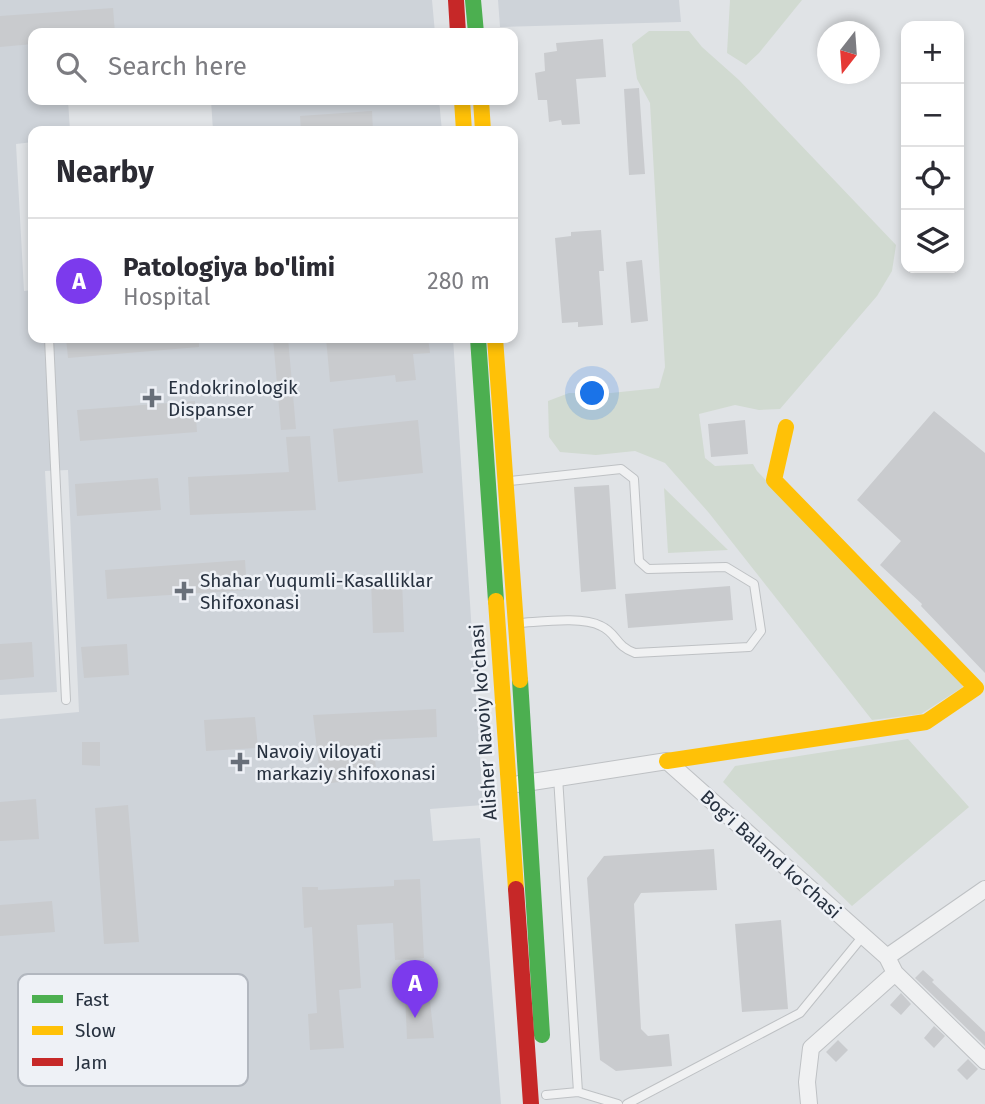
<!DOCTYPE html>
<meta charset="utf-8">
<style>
:root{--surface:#fff;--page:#f2f2f3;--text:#2b2b33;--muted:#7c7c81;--line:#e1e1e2;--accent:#7c3aed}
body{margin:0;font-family:"Fira Sans",sans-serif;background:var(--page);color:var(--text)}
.controls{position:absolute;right:21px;top:21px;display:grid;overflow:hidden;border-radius:14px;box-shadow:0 4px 10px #0003}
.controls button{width:63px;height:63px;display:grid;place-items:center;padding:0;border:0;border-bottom:2px solid var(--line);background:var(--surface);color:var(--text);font:35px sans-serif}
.compass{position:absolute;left:817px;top:21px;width:63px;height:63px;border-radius:50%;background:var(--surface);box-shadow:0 4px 10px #0003;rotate:197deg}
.you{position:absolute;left:593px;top:394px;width:24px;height:24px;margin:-18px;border:5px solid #fff;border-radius:50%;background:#1a73e8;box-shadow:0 0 0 10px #1a73e833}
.badge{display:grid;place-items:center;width:46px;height:46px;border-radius:50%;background:var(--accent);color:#fff;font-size:23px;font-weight:700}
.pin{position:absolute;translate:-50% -58px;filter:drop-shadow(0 2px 4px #0008)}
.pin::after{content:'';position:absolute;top:37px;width:24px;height:21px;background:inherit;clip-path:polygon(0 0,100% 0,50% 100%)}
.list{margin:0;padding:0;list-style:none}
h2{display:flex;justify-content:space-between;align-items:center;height:91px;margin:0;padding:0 28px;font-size:30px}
h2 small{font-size:23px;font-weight:400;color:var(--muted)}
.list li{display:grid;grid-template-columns:46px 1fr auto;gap:21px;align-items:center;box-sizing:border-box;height:126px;padding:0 28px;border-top:2px solid var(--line)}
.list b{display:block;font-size:26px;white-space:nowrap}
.list p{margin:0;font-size:23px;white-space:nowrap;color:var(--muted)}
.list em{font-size:23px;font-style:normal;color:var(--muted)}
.icon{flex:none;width:38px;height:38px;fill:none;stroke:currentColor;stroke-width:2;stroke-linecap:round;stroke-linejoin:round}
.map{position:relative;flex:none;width:985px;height:1104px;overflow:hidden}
.search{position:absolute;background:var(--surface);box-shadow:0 4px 10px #0003;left:28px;top:28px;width:490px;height:77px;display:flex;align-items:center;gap:18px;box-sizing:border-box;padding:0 24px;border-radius:14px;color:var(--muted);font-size:26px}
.panel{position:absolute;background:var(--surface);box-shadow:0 4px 10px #0003;left:28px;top:126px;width:490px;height:217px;border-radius:14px}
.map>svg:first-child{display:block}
.built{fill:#ced3d9}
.green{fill:#d1dad1}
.building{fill:#c9cbce}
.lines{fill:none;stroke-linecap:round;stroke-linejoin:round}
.lane-casing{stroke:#bec1c4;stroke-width:10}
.street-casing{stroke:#bec1c4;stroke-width:18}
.lane{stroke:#f0f1f2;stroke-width:8}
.street{stroke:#f0f1f2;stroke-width:16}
.fast{stroke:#4caf50;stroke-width:16}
.slow{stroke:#ffc107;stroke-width:16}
.jam{stroke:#c62828;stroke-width:16}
.poi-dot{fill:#686f79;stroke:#eef1f6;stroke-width:2.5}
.labels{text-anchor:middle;stroke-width:5;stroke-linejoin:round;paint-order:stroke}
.poi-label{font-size:19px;fill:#27313f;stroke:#eef1f6;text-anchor:start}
.street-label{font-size:19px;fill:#27313f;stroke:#eef1f6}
.key{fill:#eef1f6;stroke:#b2b7bf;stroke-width:2}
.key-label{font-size:19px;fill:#27313f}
</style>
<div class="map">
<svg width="985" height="1104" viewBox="0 0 985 1104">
<rect width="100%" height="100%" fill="#e0e3e6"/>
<!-- built -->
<path class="built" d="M0,0h432l3,33h-402v67h35l2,31h-37v11l-17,2 8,147 9,-1v48h420l30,467 -53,4 3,32 47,-3 21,266h-501v-385l79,-7 -11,-242 -23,1 12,221 -57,3z
M498,0h181l2,22 -181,5z
M211,100h228l3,31h-229z"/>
<!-- green -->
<path class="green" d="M730,0h72l-43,53 -13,12 -19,-12z
M649,31h40l13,16 37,33 157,165 -4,26 -15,25 -97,113 -21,1 -24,-5 -36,9 6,44 10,8 38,-2 4,7 201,207 5,9 -42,27 -49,6 -163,-207 -44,-50 -30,-12 -39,4 -36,-3 -11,-15 -1,-36 21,-8h42l48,-5 6,-21 -15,-264 -13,-24 -5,-35z
M664,488l64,62 -60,3z
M908,739l61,68 -117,99 -129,-124 12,-16z"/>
<!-- building -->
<path class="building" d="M113,8l2,25h-82v11l-33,3v-31z
M603,39l3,38 -30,2 4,45 -18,1 -1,-5 -12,2 -2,-22h-9l-3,-27 10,-2 -1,-18 13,-2 -1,-8z
M639,88l6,86 -16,1 -5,-86z
M372,111l1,20h-72l-1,-15z
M601,230l3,41h-5l4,54 -25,2v-5l-16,1 -7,-85 16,-2v-4z
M642,260l6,61 -17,2 -5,-61z
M66,338h133v9l-131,11z
M273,338h15l8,91 -15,1z
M326,338h102l2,15 -17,1 3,26 -20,2 -1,-7 -65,7z
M195,401l2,31 -117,9 -3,-31z
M934,411l51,42v220l-64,-67 1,-2 -42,-39 21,-24 -44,-41z
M418,420l5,53 -85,9 -5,-53z
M745,420l3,34 -37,3 -3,-33z
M310,436l6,74 -126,5 -2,-38 101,-5 -3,-35z
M158,478l3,32 -84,6 -2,-32z
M609,485l7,104 -35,3 -7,-105z
M245,560l2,30 -140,9 -2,-29z
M402,580l2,52 -31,1 -2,-52z
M730,586l3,34 -105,8 -3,-34z
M32,642l2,35 -34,3v-36z
M127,644l2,31 -45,3 -3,-31z
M436,709l1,28 -64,3 4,38 -56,6 -8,-69z
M255,717l3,31 -52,3 -2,-31z
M82,742h18v24l-18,-1z
M36,799l3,40 -39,2v-39z
M128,805l11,137 -35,2 -9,-136z
M714,849l3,41 -76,3 -7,11 7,125 7,7 21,-2 3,32 -56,5 -16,-11 -13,-182 17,-22z
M420,879l4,79 -29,2 -2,-37 -36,2 4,63 -22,2 5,58 -34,2 -2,-36 9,-1 -5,-86 -8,1 -2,-41h16v3l76,-4v-6z
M52,901l3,31 -55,4v-31z
M781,920l7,89 -46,3 -7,-88z
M923,970l11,10 -2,2 53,50v14l-70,-68z
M429,992l5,46 -27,1 -2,-46z
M901,993l10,11 -10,11 -11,-10z
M934,1026l11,10 -11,12 -10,-10z
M838,1040l10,10 -12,12 -10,-10z
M968,1059l10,10 -11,11 -10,-10z"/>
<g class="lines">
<!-- lane casing -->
<g class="lane-casing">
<path id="lane" d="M49,338l17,362
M510,481l111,-12 13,10 5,82 9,8 78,-2 28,17 7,47 -12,16 -114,6c-20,-7 -18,-20 -34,-27 -19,-10 -61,-4 -83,-3
M558,777l20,315
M546,1095l32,-3 40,12
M627,1104l173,-91 63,-77"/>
</g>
<!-- street casing -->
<g class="street-casing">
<path id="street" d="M519,784l148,-23 220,196 8,16 90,88
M887,957l98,-68
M809,1104l-2,-22 4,-34 84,-75"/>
</g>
<!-- lane -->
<use href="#lane" class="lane"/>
<!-- street -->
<use href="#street" class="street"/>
<!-- fast -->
<path class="fast" d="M473,0l3,33
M478,338l18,263
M520,680l22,355"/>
<!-- slow -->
<path class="slow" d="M462,100l2,31
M481,100l2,31
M495,338l25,342
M496,601l20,288
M667,761l259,-39 50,-34 -202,-208 12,-53"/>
<!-- jam -->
<path class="jam" d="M456,0l2,33
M516,889l15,215"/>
</g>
<!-- markers -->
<g class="poi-dot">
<path d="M148.5 387.5h7v7h7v7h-7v7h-7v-7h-7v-7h7z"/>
<path d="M180.5 580.5h7v7h7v7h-7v7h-7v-7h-7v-7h7z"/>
<path d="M236.5 751.5h7v7h7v7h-7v7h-7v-7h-7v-7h7z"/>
</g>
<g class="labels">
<!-- poi labels -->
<g class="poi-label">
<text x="168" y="394">Endokrinologik<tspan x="168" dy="22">Dispanser</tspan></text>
<text x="200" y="587">Shahar Yuqumli-Kasalliklar<tspan x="200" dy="22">Shifoxonasi</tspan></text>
<text x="256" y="758">Navoiy viloyati<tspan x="256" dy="22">markaziy shifoxonasi</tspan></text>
</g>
<!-- street labels -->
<g class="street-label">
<text transform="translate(483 722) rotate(-94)" y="7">Alisher Navoiy ko'chasi</text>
<text transform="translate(771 854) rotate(42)" y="7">Bog'i Baland ko'chasi</text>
</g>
</g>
<!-- legend -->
<rect x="18" y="974" width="230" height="112" rx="10" class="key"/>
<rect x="32" y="995" width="31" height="8" fill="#4caf50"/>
<rect x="32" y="1026" width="31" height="9" fill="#ffc107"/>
<rect x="32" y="1058" width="31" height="8" fill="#c62828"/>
<g class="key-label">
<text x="75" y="1006">Fast</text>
<text x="75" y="1037">Slow</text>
<text x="75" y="1069">Jam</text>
</g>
</svg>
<div class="controls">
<button>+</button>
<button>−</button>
<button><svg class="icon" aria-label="locate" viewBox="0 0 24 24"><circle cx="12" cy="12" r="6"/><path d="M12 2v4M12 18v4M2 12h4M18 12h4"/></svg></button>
<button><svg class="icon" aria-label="layers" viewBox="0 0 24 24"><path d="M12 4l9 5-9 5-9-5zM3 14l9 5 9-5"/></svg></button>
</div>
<svg class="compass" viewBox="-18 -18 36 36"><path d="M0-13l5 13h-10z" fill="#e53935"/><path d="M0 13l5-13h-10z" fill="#7c7c81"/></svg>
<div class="you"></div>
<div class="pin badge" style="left:415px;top:1018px">A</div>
<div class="search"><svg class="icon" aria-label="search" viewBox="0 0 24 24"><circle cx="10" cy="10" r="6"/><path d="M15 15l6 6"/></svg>Search here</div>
<section class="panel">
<h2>Nearby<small></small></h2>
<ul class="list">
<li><span class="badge">A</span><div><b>Patologiya bo'limi</b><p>Hospital</p></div><em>280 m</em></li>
</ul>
</section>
</div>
